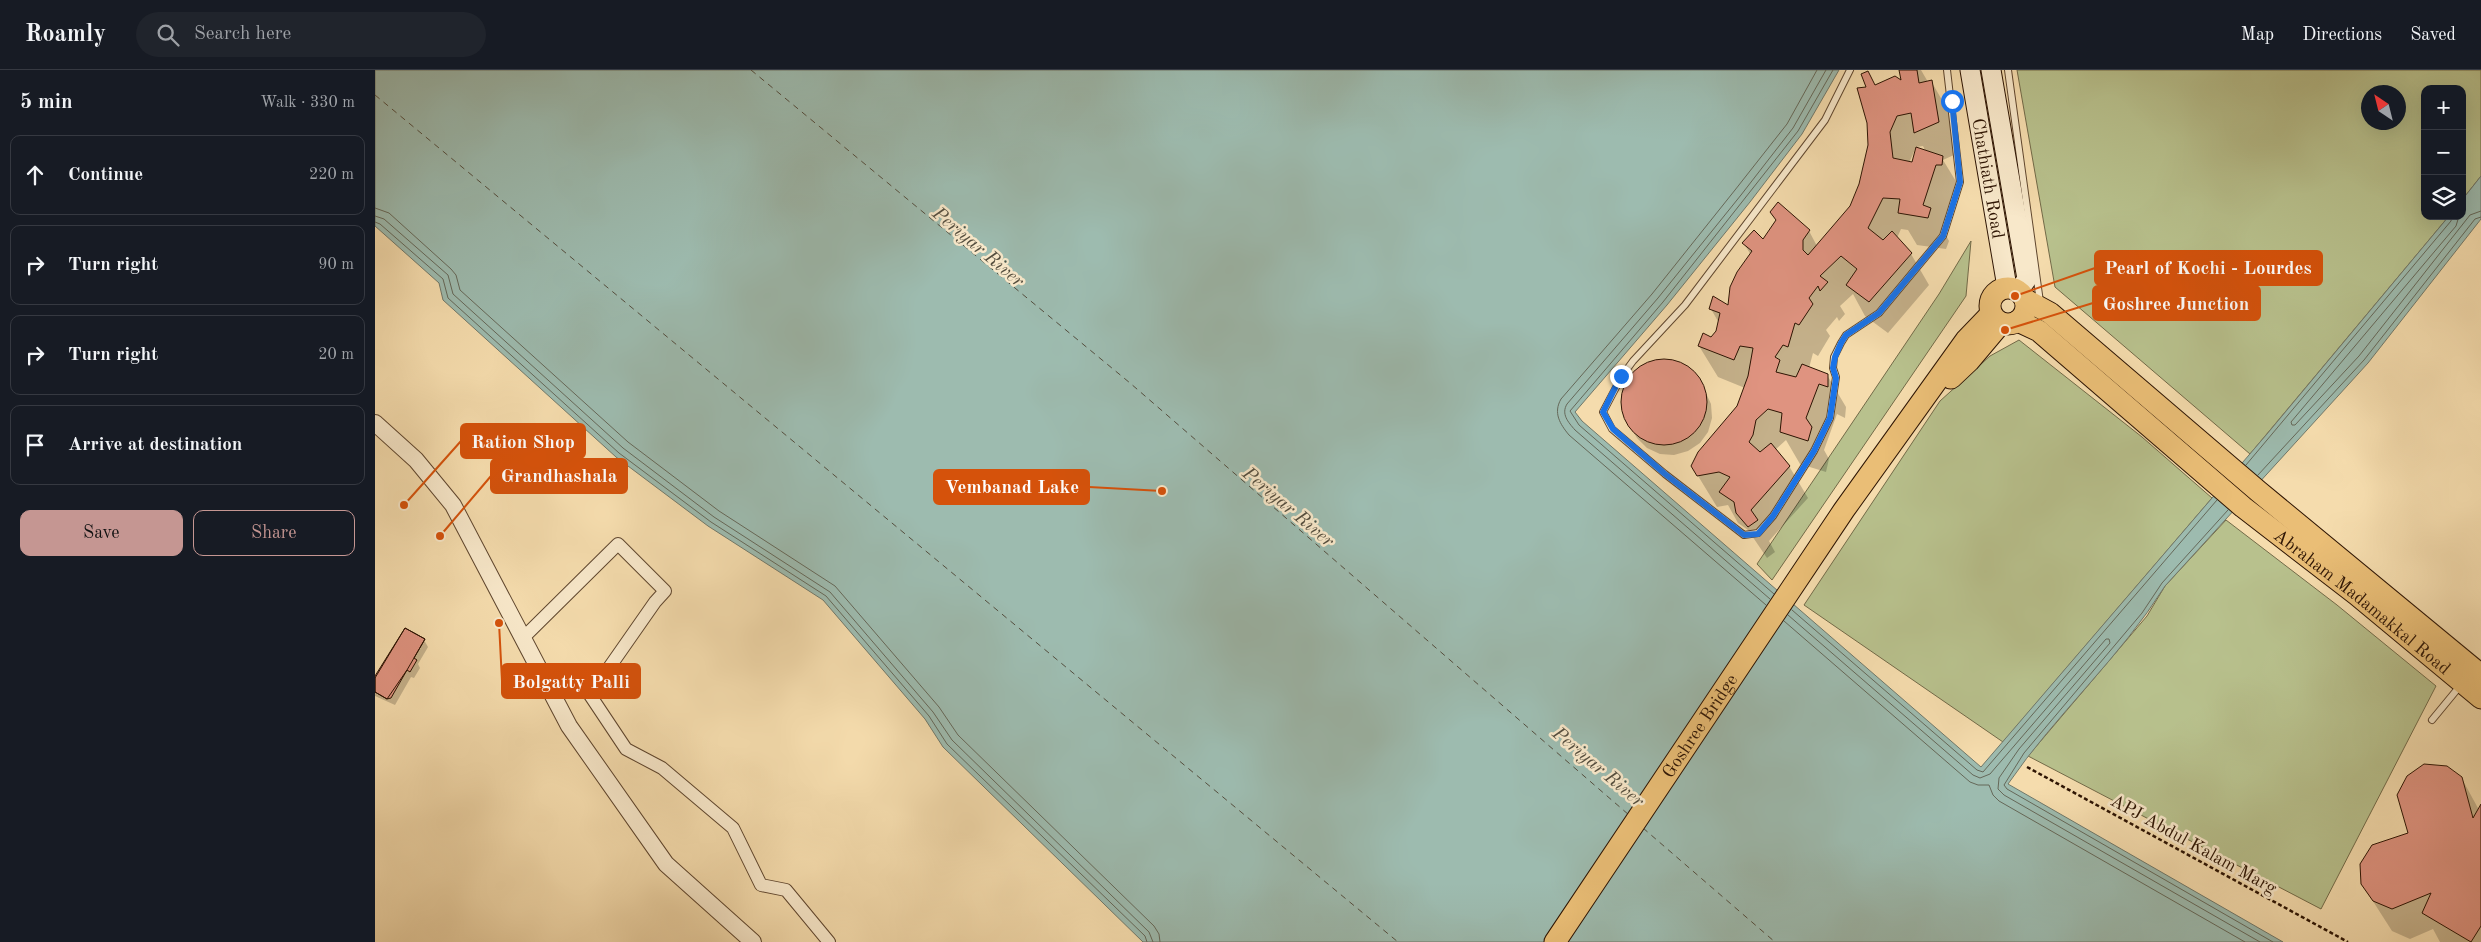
<!DOCTYPE html>
<meta charset="utf-8">
<style>
:root{--surface:#171b24;--page:#20242c;--text:#f1f3f6;--muted:#9ea1a6;--line:#363941;--accent:#c59692}
body{margin:0;font-family:"Old Standard TT",serif;background:var(--page);color:var(--text)}
.controls{position:absolute;right:15px;top:15px;display:grid;overflow:hidden;border-radius:10px;box-shadow:0 5px 20px #0002}
.controls button{width:45px;height:45px;display:grid;place-items:center;padding:0;border:0;border-bottom:1px solid var(--line);background:var(--surface);color:var(--text);font:25px sans-serif}
.compass{position:absolute;left:1986px;top:15px;width:45px;height:45px;border-radius:50%;background:var(--surface);box-shadow:0 5px 20px #0002;rotate:325deg}
.stop{position:absolute;width:15px;height:15px;margin:-11px;border:4px solid #1a73e8;border-radius:50%;background:#fff}
.stop.end{background:#1a73e8;border-color:#fff;box-shadow:0 1px 5px #0008}
.list{margin:0;padding:0;list-style:none}
h2{display:flex;justify-content:space-between;align-items:center;height:65px;margin:0;padding:0 20px;font-size:21px}
h2 small{font-size:16px;font-weight:400;color:var(--muted)}
.list li{display:grid;grid-template-columns:32px 1fr auto;gap:15px;align-items:center;box-sizing:border-box;height:80px;margin:0 10px 10px;padding:0 10px;border:1px solid var(--line);border-radius:10px}
.list b{display:block;font-size:19px;white-space:nowrap}
.list em{font-size:16px;font-style:normal;color:var(--muted)}
.actions{display:flex;gap:10px;padding:15px 20px}
.actions a{flex:1;padding:11px 0;border:1px solid var(--accent);border-radius:10px;text-align:center;font-size:18px;color:var(--accent)}
.actions .main{background:var(--accent);color:#111}
.icon{flex:none;width:28px;height:28px;fill:none;stroke:currentColor;stroke-width:2;stroke-linecap:round;stroke-linejoin:round}
.map{position:relative;flex:none;width:2106px;height:872px;overflow:hidden}
header{display:flex;align-items:center;gap:30px;box-sizing:border-box;height:70px;padding:0 25px;background:var(--surface);border-bottom:1px solid var(--line)}
header strong{font-size:24px}
nav{display:flex;gap:28px;margin-inline-start:auto;font-size:18px}
.search{width:350px;height:45px;background:var(--page);display:flex;align-items:center;gap:12px;box-sizing:border-box;padding:0 18px;border-radius:28px;color:var(--muted);font-size:19px}
main{display:flex}
aside{flex:1;background:var(--surface)}
.map>svg:first-child{display:block}
.green{fill:#b8c18d;stroke:#726a48;fill-rule:evenodd}
.water{fill:#9dbbaf;stroke:#70786a}
.shadow{fill:#0003;fill-rule:evenodd}
.lines{fill:none;stroke-linecap:round;stroke-linejoin:round}
.shore{stroke:#656859;stroke-width:1}
.ferry{stroke:#544e3f;stroke-width:1;stroke-dasharray:6 5;stroke-linecap:butt}
.building{fill:#df9380;stroke:#2d1403}
.service-casing{stroke:#5f462e;stroke-width:8}
.minor-casing{stroke:#5f462e;stroke-width:14}
.tertiary-casing{stroke:#5f462e;stroke-width:18}
.secondary-casing{stroke:#2d1403;stroke-width:21}
.primary-casing{stroke:#2d1403;stroke-width:23}
.path{stroke:#2d1403;stroke-width:2.5;stroke-dasharray:4 2.5;stroke-linecap:butt}
.service{stroke:#f8e8ca;stroke-width:6}
.minor{stroke:#f8e8ca;stroke-width:12}
.tertiary{stroke:#f8e8ca;stroke-width:16}
.secondary{stroke:#f8e8ca;stroke-width:19}
.primary{stroke:#eabe76;stroke-width:21}
.route{stroke:#1a73e8;stroke-width:6}
.labels{text-anchor:middle;stroke-width:5;stroke-linejoin:round;paint-order:stroke}
.street-label{font-size:18px;fill:#2d1403;stroke:#f8e8ca}
.water-label{font-size:19px;font-style:italic;fill:#544e3f;stroke:#f8e8ca}
.leader{fill:none;stroke:#d5520b;stroke-width:2}
.callout-dot{fill:#d5520b;stroke:#f8e8ca;stroke-width:2}
.callout{fill:#d5520b;stroke:#d5520b;stroke-width:2}
.callout-label{font-size:19px;text-anchor:middle;font-weight:bold;fill:#fff}
</style>
<header>
<strong>Roamly</strong>
<div class="search"><svg class="icon" aria-label="search" viewBox="0 0 24 24"><circle cx="10" cy="10" r="6"/><path d="M15 15l6 6"/></svg>Search here</div>
<nav><a>Map</a><a>Directions</a><a>Saved</a></nav>
</header>
<main>
<aside>
<h2>5 min<small>Walk · 330 m</small></h2>
<ul class="list">
<li><svg class="icon" aria-label="ahead" viewBox="0 0 24 24"><path d="M12 20V5M6 11l6-6 6 6"/></svg><div><b>Continue</b></div><em>220 m</em></li>
<li><svg class="icon" aria-label="right" viewBox="0 0 24 24"><path d="M7 20v-9h11M14 6l5 5-5 5"/></svg><div><b>Turn right</b></div><em>90 m</em></li>
<li><svg class="icon" aria-label="right" viewBox="0 0 24 24"><path d="M7 20v-9h11M14 6l5 5-5 5"/></svg><div><b>Turn right</b></div><em>20 m</em></li>
<li><svg class="icon" aria-label="arrive" viewBox="0 0 24 24"><path d="M6 21V4h12l-3 4 3 4H6"/></svg><div><b>Arrive at destination</b></div></li>
</ul>
<div class="actions"><a class="main">Save</a><a>Share</a></div>
</aside>
<div class="map">
<svg width="2106" height="872" viewBox="0 0 2106 872">
<rect width="100%" height="100%" fill="#f5dcad"/>
<filter id="stains"><feTurbulence type="fractalNoise" baseFrequency=".004" numOctaves="4"/><feColorMatrix values="0 0 0 0 .2 0 0 0 0 .09 0 0 0 0 .02 0 0 0 .5 -.17"/></filter>
<radialGradient id="worn" r=".72"><stop offset=".6" stop-color="#630" stop-opacity="0"/><stop offset="1" stop-color="#630" stop-opacity=".3"/></radialGradient>
<!-- green -->
<path class="green" d="M1642,0h464v106l-19,24v-111h-37v127h24l-199,238 -195,-167zM1994,22h30v30h-30z
M1596,171l-5,55 -194,284 -15,-16 182,-270z
M1644,270l123,97 70,61 -209,244 -199,-137 136,-204 50,-45z
M1851,450l111,85 99,81 -115,223 -293,-153 119,-140 18,-30z"/>
<!-- water -->
<path class="water" d="M0,0h1464l-37,64 -52,68 -83,103 -92,107 7,9 399,346 286,-333 182,-218h13v-16l19,-24v43l-113,144 -203,223c-45,72 -109,128 -157,198l275,158h-1140l-200,-195 -18,-28 -102,-119 -115,-74 -92,-69 -173,-157 -4,-17 -64,-57z"/>
<!-- shadow -->
<path class="shadow" d="M1525,0h21l7,12 3,-1 18,31 7,42 -13,6 17,28v8l-6,1 -11,33 6,11 -3,8 -29,-4 -9,-15 -7,-1 -4,9 14,16 18,31 -41,48 -23,-17 -12,-22 -13,12 5,8 -6,7 -2,-4 -11,13 4,6 -12,20 -5,-3 -4,15 18,7 19,32 -1,11 -8,-4 -13,36 5,9 -3,13 -26,-8 -14,-24 -11,10 14,16 19,32 -39,43 6,11 -8,6 -19,-28 -10,-7 -10,-18 -11,2 -25,-41 46,-60 7,-18 -27,-11 -19,-31 18,-14 2,-9 -8,-14 18,-2 22,-52 -7,-11 65,-13 8,15 34,-39 9,-23 9,-39 6,-59 28,-3zM1548,76l3,6 -13,11h-4l7,-16z
M1292,291l13,3 11,6 9,10 11,24 1,14 -4,14 -8,11 -12,8 -14,4 -14,-1 -13,-6 -10,-10 -13,-23 -1,-14 2,-14 7,-11 10,-9 12,-5z
M49,570l4,7 -10,17 2,4 -6,10 -3,-1 -16,28 -20,-9v-18z
M2086,707l18,33 2,-3v135h-41l-7,-13 -23,10 -18,-8 -30,-47z"/>
<g class="lines">
<!-- shore -->
<path class="shore" d="M0,138l14,5 62,56 5,6 4,15 168,152 91,69 116,75 104,121 19,28 196,191 5,8 1,8
M0,146l9,3 64,56 5,19 170,154 91,69 116,75 103,120 19,28 197,192 4,10
M2084,146l-3,10 -165,196 1,3h3l64,-69 111,-141 11,-4
M0,152l5,2 63,55 5,19 171,155 92,69 115,74 103,120 18,28 198,192 2,6
M1871,395l205,-244 1,-5
M1883,405l106,-115 111,-141 6,-2
M1853,440l-66,73 -20,30 -118,140 -20,32 3,4 266,153
M1399,524l-195,-169 -9,-14 93,-109 135,-171 35,-61
M1395,529l-195,-169c-7,-8 -14,-16 -8,-26l91,-106 83,-103 52,-67 33,-58
M1391,535l-197,-170c-9,-11 -16,-22 -8,-36l91,-105 83,-104 52,-66 30,-54
M1417,540l185,160 6,2 234,-272
M1413,545l185,160 7,3 10,-4 116,-135h3l1,4 -91,106 -20,29 -1,11 6,6 256,147
M1409,551l186,161 8,3h11l4,10 6,6 246,141"/>
<!-- ferry -->
<path class="ferry" d="M376,0l379,313 499,432
M0,25l1023,847
M1268,758l132,114"/>
</g>
<!-- building -->
<path class="building" d="M1524,0h18l2,13 13,-3 7,42 -25,11 -3,-20 -14,3 -7,16 3,26 19,4 4,-15 27,9 -1,9h-6l-13,40 8,3 -3,10 -30,-5 2,-14 -17,-1 -15,30 15,12 9,-9 20,22 -43,49 -23,-17 11,-16 -16,-13 -21,20 8,6 -8,9 -2,-5 -9,12 4,6 -14,21 -4,-2 -7,24 -5,-2 -8,12 5,3 -4,12 20,5 6,-13 26,10v13l-9,-3 -13,34 6,9 -4,14 -28,-9 2,-19 -14,-4 -12,11 -3,15 -4,7 11,10 11,-9 19,23 -39,44 7,10 -10,7 -12,-14 -2,-11 -15,-10 11,-15 -11,-5 -22,4 -6,-10 7,-14 39,-46 11,-30 5,-28 -13,-2 -6,14 -36,-14 5,-13 8,4 5,-6 4,-18 -11,-4 4,-13 15,9 2,-18 7,-15 15,-21 -10,-8 12,-13 9,9 13,-19 -6,-8 8,-10 32,28 -7,10v10l5,5 42,-49 9,-22 9,-39 -1,-22 -10,-35 9,-1 -5,-13 7,-3 7,14 20,-9 6,4z
M1246 332a43 43 0 1 1 86 0a43 43 0 1 1-86 0Z
M30,558l20,11 -11,19 3,2 -7,12 -3,-2 -16,28 -4,1 -12,-7v-14z
M30,558l20,11 -18,31 -20,29 -12,-7v-16z
M2049,694l23,2 15,11 11,41 8,-14v122l-10,16 -49,-29 9,-20 -39,16 -19,-8 -12,-17 -1,-20 12,-19 36,-12 -11,-38 10,-19z"/>
<g class="lines">
<!-- service casing -->
<g class="service-casing">
<path id="service" d="M1475,0l-25,50 -140,185 -52,56 -11,15 -19,36 9,17 53,45 79,61 14,-2 15,-17 41,-65 16,-33 6,-41 -3,-9 1,-11 7,-14 5,-8 33,-22 64,-77 17,-54 -13,-112
M1633,0l32,232
M2057,650l28,-34"/>
</g>
<!-- minor casing -->
<g class="minor-casing">
<path id="minor" d="M148,568l95,-94 47,47 -10,11 -65,93 36,54 36,19 71,60 28,57 25,5 43,52"/>
</g>
<!-- tertiary casing -->
<g class="tertiary-casing">
<path id="tertiary" d="M0,353l41,37 37,45 116,221 97,138 87,78"/>
</g>
<!-- secondary casing -->
<g class="secondary-casing">
<g id="secondary">
<path id="s1" d="M1595,0l37,217"/>
<path d="M1616,0l36,209 -8,11"/>
</g>
</g>
<!-- primary casing -->
<g class="primary-casing">
<g id="primary">
<circle cx="1633" cy="236" r="18"/>
<path d="M1651,230l24,13 208,178 223,184"/>
<path id="s2" d="M1643,251l21,10 204,176 114,88 124,103"/>
<path d="M1576,308l18,-17 32,-38"/>
<path id="s3" d="M1180,872l289,-432 122,-170 25,-26"/>
</g>
</g>
<!-- path -->
<path class="path" d="M1652,697l321,175"/>
<!-- service -->
<use href="#service" class="service"/>
<!-- minor -->
<use href="#minor" class="minor"/>
<!-- tertiary -->
<use href="#tertiary" class="tertiary"/>
<!-- secondary -->
<use href="#secondary" class="secondary"/>
<!-- primary -->
<use href="#primary" class="primary"/>
</g>
<g class="lines">
<!-- route -->
<path class="route" d="M1246,306l-18,36 10,17 52,45 79,61 14,-1 15,-18 41,-65 16,-33 6,-40 -3,-10 2,-11 6,-14 5,-8 33,-22 64,-77 17,-54 -8,-81"/>
</g>
<g class="labels">
<!-- street labels -->
<g class="street-label">
<text dy="6" stroke="none"><textPath href="#s1" startOffset="110">Chathiath Road</textPath></text>
<text dy="6" stroke="none"><textPath href="#s2" startOffset="445">Abraham Madamakkal Road</textPath></text>
<text dy="6" stroke="none"><textPath href="#s3" startOffset="260">Goshree Bridge</textPath></text>
<text transform="translate(1819 774) rotate(29)" y="6">APJ Abdul Kalam Marg</text>
</g>
<!-- water labels -->
<g class="water-label">
<text transform="translate(604 176) rotate(40)" y="7">Periyar River</text>
<text transform="translate(914 436) rotate(40)" y="7">Periyar River</text>
<text transform="translate(1224 696) rotate(40)" y="7">Periyar River</text>
</g>
</g>
<!-- callouts -->
<path class="leader" d="M1640 226L1720 198M1630 260L1718 233M29 435L86 371M65 466L116 406M787 421L714 417M124 553L127 611"/>
<g class="callout-dot">
<circle cx="1640" cy="226" r="5"/>
<circle cx="1630" cy="260" r="5"/>
<circle cx="29" cy="435" r="5"/>
<circle cx="65" cy="466" r="5"/>
<circle cx="787" cy="421" r="5"/>
<circle cx="124" cy="553" r="5"/>
</g>
<g class="callout">
<rect x="1720" y="181" width="227" height="34" rx="5"/>
<rect x="1718" y="216" width="167" height="34" rx="5"/>
<rect x="86" y="354" width="124" height="34" rx="5"/>
<rect x="116" y="389" width="136" height="34" rx="5"/>
<rect x="559" y="400" width="155" height="34" rx="5"/>
<rect x="127" y="594" width="138" height="34" rx="5"/>
</g>
<g class="callout-label">
<text x="1833" y="204">Pearl of Kochi - Lourdes</text>
<text x="1801" y="240">Goshree Junction</text>
<text x="148" y="378">Ration Shop</text>
<text x="184" y="412">Grandhashala</text>
<text x="637" y="423">Vembanad Lake</text>
<text x="196" y="618">Bolgatty Palli</text>
</g>
<rect width="100%" height="100%" filter="url(#stains)"/>
<rect width="100%" height="100%" fill="url(#worn)"/>
</svg>
<div class="controls">
<button>+</button>
<button>−</button>
<button><svg class="icon" aria-label="layers" viewBox="0 0 24 24"><path d="M12 4l9 5-9 5-9-5zM3 14l9 5 9-5"/></svg></button>
</div>
<svg class="compass" viewBox="-18 -18 36 36"><path d="M0-13l5 13h-10z" fill="#e53935"/><path d="M0 13l5-13h-10z" fill="#9ea1a6"/></svg>
<div class="stop" style="left:1577px;top:31px"></div>
<div class="stop end" style="left:1246px;top:306px"></div>
</div>
</main>
